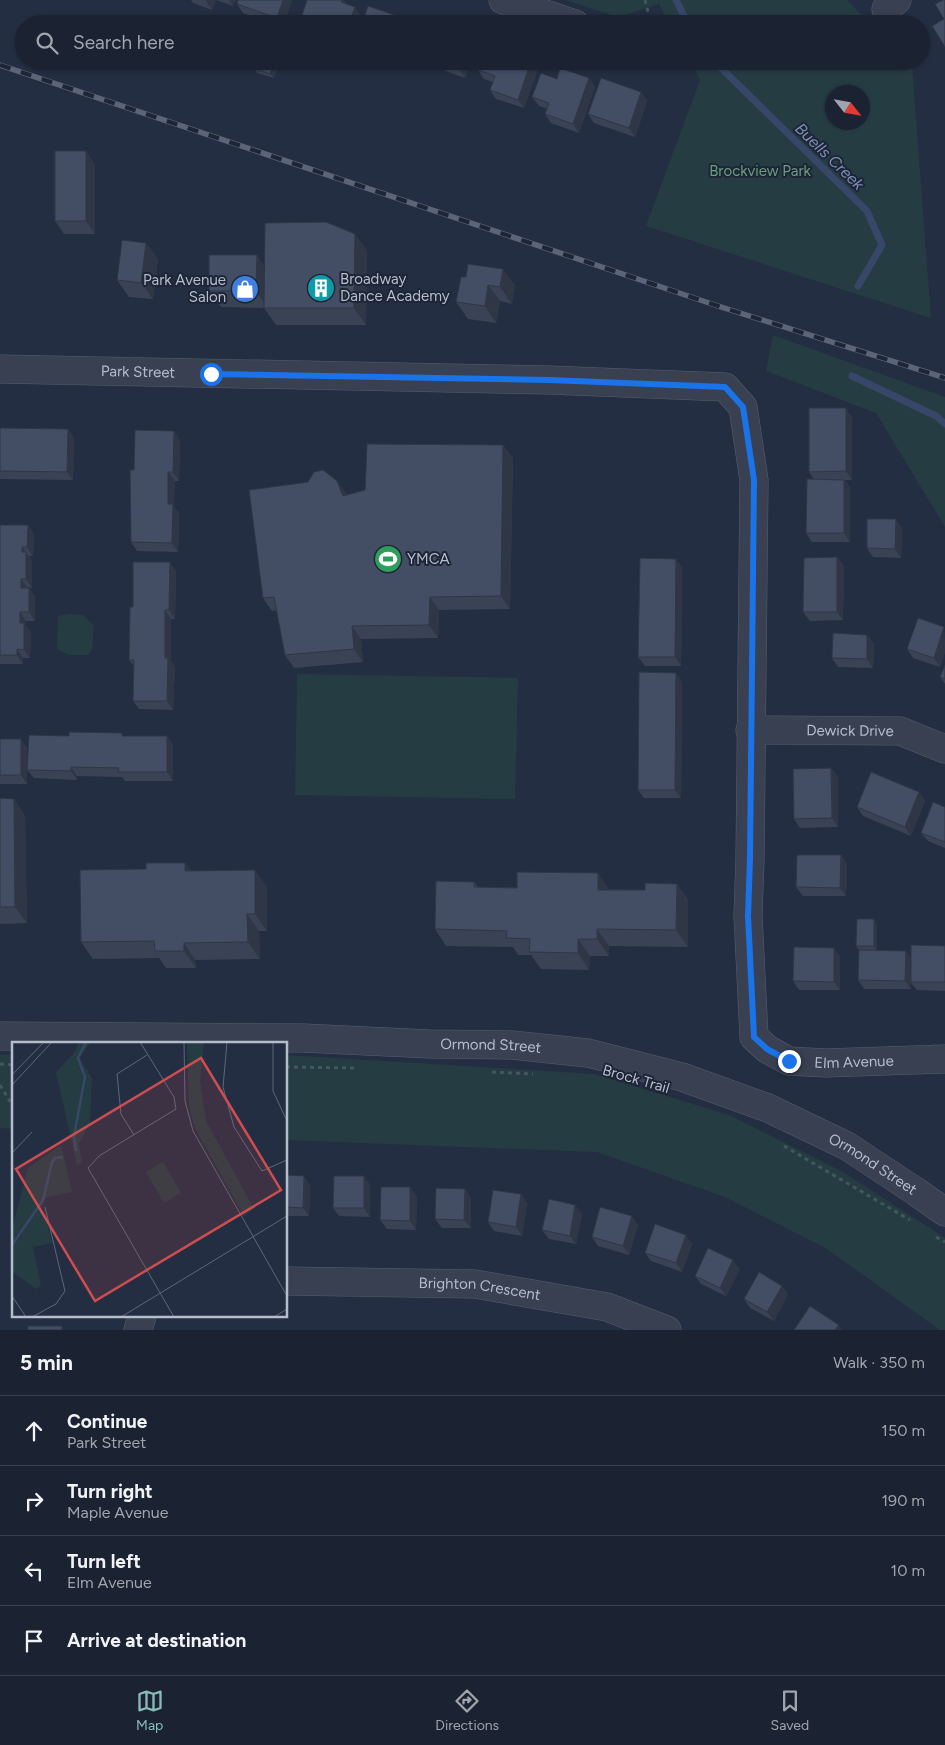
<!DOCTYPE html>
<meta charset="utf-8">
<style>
:root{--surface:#1b2232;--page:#242a3a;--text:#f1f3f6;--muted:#a0a4ac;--line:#393f4d;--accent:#8bbbb9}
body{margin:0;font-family:Figtree,sans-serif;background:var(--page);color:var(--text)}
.compass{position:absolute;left:825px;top:85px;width:45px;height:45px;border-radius:50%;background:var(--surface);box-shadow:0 1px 4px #0004;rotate:121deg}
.stop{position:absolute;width:15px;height:15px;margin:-11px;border:4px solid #1a73e8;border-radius:50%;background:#fff}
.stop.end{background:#1a73e8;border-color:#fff;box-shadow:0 1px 5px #0008}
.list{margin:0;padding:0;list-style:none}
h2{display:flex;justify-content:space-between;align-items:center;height:65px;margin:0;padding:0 20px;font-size:21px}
h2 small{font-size:16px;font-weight:400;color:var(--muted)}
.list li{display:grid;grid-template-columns:32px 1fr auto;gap:15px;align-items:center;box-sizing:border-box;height:70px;padding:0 20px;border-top:1px solid var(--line)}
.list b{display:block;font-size:19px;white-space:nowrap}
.list p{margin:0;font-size:16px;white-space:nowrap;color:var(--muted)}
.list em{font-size:16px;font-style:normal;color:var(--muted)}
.icon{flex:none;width:28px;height:28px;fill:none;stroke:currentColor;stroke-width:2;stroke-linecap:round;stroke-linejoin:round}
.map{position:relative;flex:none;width:945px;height:1330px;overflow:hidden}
.search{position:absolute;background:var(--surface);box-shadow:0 1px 4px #0004;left:15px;right:15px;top:15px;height:55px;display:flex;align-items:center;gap:12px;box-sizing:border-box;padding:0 18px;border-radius:28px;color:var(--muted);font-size:19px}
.sheet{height:345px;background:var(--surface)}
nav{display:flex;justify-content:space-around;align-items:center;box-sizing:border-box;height:70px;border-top:1px solid var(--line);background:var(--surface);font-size:14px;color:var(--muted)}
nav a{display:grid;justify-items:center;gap:2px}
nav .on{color:var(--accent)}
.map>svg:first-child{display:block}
.green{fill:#263c43;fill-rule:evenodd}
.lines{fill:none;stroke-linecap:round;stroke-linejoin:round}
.stream{stroke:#37476a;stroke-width:7}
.minor-casing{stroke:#565e6f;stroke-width:29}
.path{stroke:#42585c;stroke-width:3;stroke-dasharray:4 4;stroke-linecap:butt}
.minor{stroke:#394051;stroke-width:28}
.rail-casing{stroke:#5b6478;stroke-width:5.5}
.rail{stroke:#1d2537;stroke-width:4;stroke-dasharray:11;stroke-linecap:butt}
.wall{fill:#3a4256}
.shaded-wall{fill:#2f3646}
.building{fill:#434d64;stroke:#2f3646}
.route{stroke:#1a73e8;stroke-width:6}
.labels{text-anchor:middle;stroke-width:4;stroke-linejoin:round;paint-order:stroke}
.park-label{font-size:15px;fill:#6b9e7c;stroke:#1d2537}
.poi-label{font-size:15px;fill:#b5bccc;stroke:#1d2537;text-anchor:start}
.street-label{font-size:15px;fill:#b5bccc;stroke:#1d2537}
.water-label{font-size:16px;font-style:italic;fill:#7c8eb4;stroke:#1d2537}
.inset-river{fill:none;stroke:#37476a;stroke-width:2.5}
.inset-road{fill:none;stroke:#5e6779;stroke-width:1}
.view{fill:#ce4d51;fill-opacity:0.15;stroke:#ce4d51;stroke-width:2.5}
.inset-edge{fill:none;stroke:#b5bccc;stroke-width:2.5}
</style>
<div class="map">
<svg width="945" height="1330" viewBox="0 0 945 1330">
<rect width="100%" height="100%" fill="#242e42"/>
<!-- green -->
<path class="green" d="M566,0h281l23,24h-200l-11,-20 -41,13z
M690,61h217l5,5 19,252 -285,-92 54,-146zM832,92h30v30h-30z
M773,335l172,62v130l-69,-114 -110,-42z
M69,614l14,1 11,11 -2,24 -4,5h-19l-12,-6 1,-33z
M297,674l221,4 -3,121 -220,-4z
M14,1054v75l-14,-1v-73z
M286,1055l308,19 135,41 114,57 102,66v92h-5l-113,-81 -102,-52 -128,-45 -311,-12z"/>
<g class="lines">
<!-- stream -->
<path class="stream" d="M676,0l12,24
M714,61l153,150 15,34 -24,41
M852,376l84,40 9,8"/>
<!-- minor casing -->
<g class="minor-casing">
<g id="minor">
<path d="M503,0l72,24"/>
<path d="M886,9l11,-9"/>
<path id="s1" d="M0,369l549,11 176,7 18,20 11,73 -4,379 -2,56 6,122 13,12 22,12 36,2 120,-4"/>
<path id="s2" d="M750,730l150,1 45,18"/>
<path id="s3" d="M0,1036l303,2 127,6 82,1 76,8 94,24 86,31 79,38 68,45 30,21"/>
<path id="s4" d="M286,1281l189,3 132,23 60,23"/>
<path d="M138,1330l4,-14"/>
</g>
</g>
<!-- path -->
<path class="path" d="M645,0l6,24
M0,1064l14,1
M286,1067l70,1
M492,1072l41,2
M0,1085l14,23
M784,1146l126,74
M936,1237l9,5"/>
<!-- minor -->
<use href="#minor" class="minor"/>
<!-- rail casing -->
<g class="rail-casing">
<path id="rail" d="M0,65l718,241 227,72"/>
</g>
<!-- rail -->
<use href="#rail" class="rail"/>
</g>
<!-- wall -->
<path class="wall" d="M191,0h25l-4,10 -19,-7z
M216,0h20l-3,6z
M292,0l-8,24h-10l-31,-11 -6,-9z
M256,61h24l-6,17 -17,-5 -3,-5z
M418,61h53l-6,17z
M481,61h57l2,2 -16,45 -28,-9 -6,-9 3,-8 -9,-3 -6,-9z
M589,78l6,9 -16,46 -28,-10 -6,-9 2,-5 -8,-3 -7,-9 25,-18z
M641,92l6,9 -12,36 -41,-14 -6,-9z
M95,164v70h-31l-9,-13z
M355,234l12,17 -1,74h-90l-12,-17 -43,-1 -12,-16 55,-25z
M146,243l12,16 -5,40 -24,-2 -12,-17z
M461,277l54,8 -3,19 -12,-3 -4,22 -28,-4 -12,-17z
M852,417v63h-7l5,8v54h-38l-6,-9 8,-54 -5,-7z
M0,428l68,1 6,9 -1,42 -73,-1z
M180,440l-1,41h-4l-1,16v9l5,7 -1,39 -41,-1 -6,-9 3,-72z
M503,445l10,13 -3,151 -71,1 -1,28 -77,1 2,23 -69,6 -9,-13 -8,-45 -5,1 -9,-13 84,-104v1l18,-5z
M0,525h28l6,9 -1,22h-4l3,5v27l-5,-1 8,9v25h-9v5l5,6 -1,26h-7v6h-23z
M902,528l-1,30 -28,-1 -6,-9z
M837,557l7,9 -1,54 -33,1 -7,-9z
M682,567l-1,99h-36l-7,-9z
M176,571l-1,48h-4v42l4,6 -2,43 -34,-1 -6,-8 1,-35 -5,-6 4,-53z
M944,627l1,25 -5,15 -27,-9 -6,-9z
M867,635l7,9 -1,24 -35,-1 -6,-9z
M945,665v19l-5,-7z
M682,682l-1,116h-37l-6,-8z
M69,736h98l6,9v36h-48l-3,-4 -45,-1v4l-43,-2 -7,-8z
M0,739l27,9v36h-27z
M831,768l7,9v50l-38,1 -6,-9z
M919,792l6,9 -14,35 -48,-20 -6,-9z
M0,798l14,1 11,17 2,107 -27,1z
M945,807v41l-17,-7 -7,-8z
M841,855l6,9 -1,32h-43l-7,-9z
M185,863l6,8 76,16v44h-8l1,28 -65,1 1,8h-30l-7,-10 -66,1 -12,-17 65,-73z
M474,882l4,5 167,3 32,-6 11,16v47l-79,-1v10h-19l-1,14 -48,-1 -10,-14h-13l-5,-8 -67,-1 -11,-17z
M877,924v26l34,9 34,-13v45l-28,-1 -6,-7v6h-47l-6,-9 1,-30 -3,-4z
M834,948l6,9v33h-41l-6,-9z
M286,1175l24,10 -1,31h-23z
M364,1176l6,9v32l-31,-1 -6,-8z
M465,1189l6,9v30h-29l-7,-9z
M521,1194l6,9 -5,33 -28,-5 -6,-9z
M417,1196l-1,34 -29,-1 -7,-9z
M575,1205l7,9 -6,30 -27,-5 -7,-9z
M638,1225l-9,30 -31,-9 -6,-9z
M692,1244l-10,28 -31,-11 -6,-8z
M740,1269l-14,27 -25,-12 -6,-8z
M782,1286l6,8 -14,27 -24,-13 -6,-9z"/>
<!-- shaded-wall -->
<path class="shaded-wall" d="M206,0h10l-4,10 -6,-9z
M229,0h7l-3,6z
M283,0h9l-8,24h-3l-4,-6z
M342,0h2l5,7 -8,-5z
M355,7l6,9 -2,8h-10z
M275,61h5l-6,17 -4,-4z
M462,61h9l-6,17 -6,-9z
M531,61h7l2,2 -16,45 -6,-8z
M589,78l6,9 -16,46 -6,-9z
M641,92l6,9 -12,36 -6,-9z
M86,151l9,13v70l-9,-13z
M355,234l12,17 -1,74 -12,-17z
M146,243l12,16 -5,40 -12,-16z
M257,255l11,16v37l-12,-17z
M503,269l12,16 -3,19 -12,-17z
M488,285l12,16 -4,22 -11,-17z
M846,408l6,9v63l-6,-9z
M68,429l6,9 -1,42 -6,-8z
M174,431l6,9 -1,41 -6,-9z
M503,445l10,13 -3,151 -9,-13z
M168,472l7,9 -1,25 5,7 -1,39 -6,-9 -4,-39z
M844,480l6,8v54l-6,-9z
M337,481l10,13 5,15 -9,-13z
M896,519l6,9 -1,30 -6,-9z
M28,525l6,9 -1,22 -6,-9z
M22,547l10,14v27l-6,-9z
M837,557l7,9 -1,54 -6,-8z
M676,559l6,8 -1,99 -6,-9z
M170,562l6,9 -1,48 -6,-9z
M21,579l6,8 -6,1z
M29,588l6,8v25l-6,-9z
M430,597l9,13 -1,28 -9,-13z
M165,610l6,9v42l4,6 -2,43 -6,-9 -2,-43z
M20,612l6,9v5l5,6 -1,26 -6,-8 -4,-27z
M352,626l9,13 2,23 -9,-13z
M944,627l1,25 -5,15 -6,-9z
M867,635l7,9 -1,24 -6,-9z
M17,649l6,9v6l-6,-9z
M676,673l6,9 -1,116 -6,-8z
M167,736l6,9v36l-6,-9z
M21,739l6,9v36l-6,-9z
M71,767l6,9v4l-6,-9z
M831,768l7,9v50l-6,-9z
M919,792l6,9 -14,35 -6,-9z
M14,799l11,17 2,107 -12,-16z
M841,855l6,9 -1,32 -6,-8z
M185,863l12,16 -12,-8z
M255,870l12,17v44l-12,-17z
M598,873l12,17h-12z
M677,884l11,16v47l-12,-17z
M247,914l12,17 1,28 -12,-17z
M874,919l3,5v27l-3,-5z
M597,929l12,17v10l-12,-17z
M578,939l12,17 -1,14 -11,-17z
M184,943l11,17 1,8 -12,-17z
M834,948l6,9v33l-6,-8z
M906,951l6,8 -1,30 -6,-8z
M304,1176l6,9 -1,31 -6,-8z
M364,1176l6,9v32l-6,-9z
M410,1187l7,9 -1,34 -6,-9z
M465,1189l6,9v30l-7,-8z
M521,1194l6,9 -5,33 -6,-9z
M575,1205l7,9 -6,30 -6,-8z
M632,1216l6,9 -9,30 -6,-9z
M686,1235l6,9 -10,28 -6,-9z
M733,1260l7,9 -14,27 -6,-8z
M782,1286l6,8 -14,27 -7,-9z
M839,1325l3,5h-7z"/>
<!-- building -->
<path class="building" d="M238,0h45l-6,18 -40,-14z
M307,0h35l-1,2 14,5 -6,17h-50z
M943,0h2v47l-13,-21 12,-7 -9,-15z
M368,6l44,15 -1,3h-49z
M256,61h19l-5,13 -16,-6z
M436,61h26l-3,8z
M481,61h50l-13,39 -28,-10 5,-14 -17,-6z
M560,68l29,10 -16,46 -28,-10 4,-11 -17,-6 9,-24 16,6z
M601,78l40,14 -12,36 -41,-14z
M55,151h31v70h-31z
M326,222l29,12 -1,74h-90l1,-85z
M122,240l24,3 -5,40 -24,-3z
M209,255h48l-1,36h-47z
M468,264l35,5 -3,18 -12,-2 -3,21 -29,-4 5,-25h5z
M809,408h37v63l-37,1z
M0,428l68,1 -1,43 -67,-1z
M135,430l39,1 -1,41h-5v32h5l-1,39 -41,-1 -1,-72h4z
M367,444l136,1 -2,151 -71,1 -1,28 -77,1 2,23 -69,6 -11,-58 -11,1 -14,-108 59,-8 6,-10 9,-2 14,11 6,15 22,-6z
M807,479l37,1v53h-38z
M867,519h29l-1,30 -28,-1z
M0,525h28l-1,22h-5v5h4v27h-5v9h8v24h-9v11h4v27l-7,-1v6h-17z
M837,557v55h-34l1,-54z
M640,558l36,1 -1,98h-37z
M133,562h37l-1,48h-4v48h3l-1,43h-34l1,-41h-5l1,-53h3z
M918,618l26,9 -10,31 -27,-9z
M833,633l34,2v24l-35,-1z
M945,665v14l-5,-2z
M639,672l37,1 -1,117h-37z
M69,732l53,1v3h45v36h-49l1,-4 -48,-1v4l-44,-1 2,-35 40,1z
M0,739h21v36h-21z
M831,768l1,50 -38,1 -1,-50z
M871,772l48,20 -14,35 -48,-20z
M0,798l14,1 1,108h-15z
M933,802l12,5v35l-24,-9z
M797,855h44l-1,33 -44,-1z
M146,863h39v8l70,-1v44h-8l1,28 -64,1v8h-29l-1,-10 -73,1 -1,-72 66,-1z
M517,872l81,1v17h47v-7l32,1 -1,46 -79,-1v10h-19v14l-49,-1 1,-13 -24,-1 1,-7 -72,-2 1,-48 38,1v5l43,1z
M857,919h17v27h-18z
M911,945l34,1v36h-34z
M794,947l40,1v34l-41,-1z
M859,950l47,1 -1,30 -47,-1z
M286,1175l18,1 -1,32 -17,-1z
M334,1176h30v32h-31z
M381,1187h29v34l-30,-1z
M436,1188l29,1 -1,31 -29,-1z
M493,1190l28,4 -5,33 -28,-5z
M549,1199l26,6 -5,31 -28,-6z
M600,1207l32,9 -9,30 -31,-9z
M655,1224l31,11 -10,28 -31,-10z
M708,1248l25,12 -13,28 -25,-12z
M759,1272l23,14 -15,26 -23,-13z
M810,1306l29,19 -4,5h-41z
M28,1326h34v4h-34z"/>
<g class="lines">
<!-- route -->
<path class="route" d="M211,374l338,6 176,7 18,20 11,73 -4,379 -2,57 6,121 13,12 22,12"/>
</g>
<!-- icons -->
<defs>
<g id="building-disc" transform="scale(1.4375)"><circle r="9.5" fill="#0f9aa8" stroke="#1d2537"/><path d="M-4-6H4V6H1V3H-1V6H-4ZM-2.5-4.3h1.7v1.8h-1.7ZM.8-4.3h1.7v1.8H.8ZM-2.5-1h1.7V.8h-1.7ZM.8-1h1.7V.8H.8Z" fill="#fff"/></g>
<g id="shop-disc" transform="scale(1.4375)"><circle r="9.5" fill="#3f7fe0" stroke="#1d2537"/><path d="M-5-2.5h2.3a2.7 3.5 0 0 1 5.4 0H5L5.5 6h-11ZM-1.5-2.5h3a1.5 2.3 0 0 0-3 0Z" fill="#fff"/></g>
<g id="stadium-disc" transform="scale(1.4375)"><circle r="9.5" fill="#2e9e5b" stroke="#1d2537"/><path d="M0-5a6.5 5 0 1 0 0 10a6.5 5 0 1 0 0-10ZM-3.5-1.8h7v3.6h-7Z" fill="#fff"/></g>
</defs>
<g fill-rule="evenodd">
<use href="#building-disc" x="321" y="288"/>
<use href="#shop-disc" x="245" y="289"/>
<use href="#stadium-disc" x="388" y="559"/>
</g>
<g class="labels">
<!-- park labels -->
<g class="park-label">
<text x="760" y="176">Brockview Park</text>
</g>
<!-- poi labels -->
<g class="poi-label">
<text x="340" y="284">Broadway<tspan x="340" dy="17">Dance Academy</tspan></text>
<text x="226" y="285" text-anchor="end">Park Avenue<tspan x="226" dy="17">Salon</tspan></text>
<text x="407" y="564">YMCA</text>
</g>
<!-- street labels -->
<g class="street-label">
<text dy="5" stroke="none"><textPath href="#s1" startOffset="138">Park Street</textPath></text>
<text dy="5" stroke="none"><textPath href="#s2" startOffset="100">Dewick Drive</textPath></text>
<text dy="5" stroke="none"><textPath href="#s3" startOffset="491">Ormond Street</textPath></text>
<text dy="5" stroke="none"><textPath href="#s1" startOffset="1491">Elm Avenue</textPath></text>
<text transform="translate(636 1079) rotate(16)" y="5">Brock Trail</text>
<text dy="5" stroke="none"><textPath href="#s3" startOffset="896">Ormond Street</textPath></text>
<text dy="5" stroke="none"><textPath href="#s4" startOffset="194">Brighton Crescent</textPath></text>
</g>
<!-- water labels -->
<g class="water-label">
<text transform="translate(830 156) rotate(44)" y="6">Buells Creek</text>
</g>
</g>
<!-- overview -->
<g transform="translate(12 1042)">
<rect width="275" height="275" fill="#242e42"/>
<path d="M66,0h13l-12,16 13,20 -2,45 -11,21 3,19 -5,2 -21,-93 19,-20zM175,0h17l-4,39 6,40 48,88 -10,7 -49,-88 -6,-22zM49,103l11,47 -25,5 -7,12 5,5 7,29 -19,4 8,39 -5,3 -24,-18v-42l16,-61zM151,120l18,31 -17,10 -18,-31z" fill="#263c43"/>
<path class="inset-river" d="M64,109l-2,-15 11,-59 -7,-19 8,-16M0,203l31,-45 9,-38 3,-4 8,-1"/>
<path class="inset-road" d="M128,0l34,55 2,12 -77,47 -11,12 86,149M172,0l1,59 8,30 94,165M215,0l-4,45 11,40 28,44 25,-11M261,0v49l14,30M0,33l32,-33M0,43l40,-43M122,93l-13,-21 -4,-40 30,-19M0,111l20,-21M0,254l14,21M20,275l24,-13 9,-13 -20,-84M109,275l166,-101M262,275l13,-8"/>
<path class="view" d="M189,16l80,132 -186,111 -79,-132z"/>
<rect width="275" height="275" class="inset-edge"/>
</g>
</svg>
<svg class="compass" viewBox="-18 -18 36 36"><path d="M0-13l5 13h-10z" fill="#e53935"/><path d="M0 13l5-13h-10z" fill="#a0a4ac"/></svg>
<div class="stop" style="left:211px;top:374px"></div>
<div class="stop end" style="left:789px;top:1061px"></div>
<div class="search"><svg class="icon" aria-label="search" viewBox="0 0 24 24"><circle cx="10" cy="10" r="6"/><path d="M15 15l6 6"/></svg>Search here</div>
</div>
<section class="sheet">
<h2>5 min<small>Walk · 350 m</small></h2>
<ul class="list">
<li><svg class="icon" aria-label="ahead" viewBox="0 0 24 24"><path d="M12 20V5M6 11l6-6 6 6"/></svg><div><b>Continue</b><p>Park Street</p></div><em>150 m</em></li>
<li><svg class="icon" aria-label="right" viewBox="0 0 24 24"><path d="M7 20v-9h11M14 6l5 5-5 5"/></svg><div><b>Turn right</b><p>Maple Avenue</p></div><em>190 m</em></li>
<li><svg class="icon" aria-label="left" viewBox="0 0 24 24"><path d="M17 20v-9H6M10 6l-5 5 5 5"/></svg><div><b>Turn left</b><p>Elm Avenue</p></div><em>10 m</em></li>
<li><svg class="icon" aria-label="arrive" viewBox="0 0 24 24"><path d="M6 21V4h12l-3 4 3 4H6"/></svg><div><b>Arrive at destination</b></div></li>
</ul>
</section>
<nav>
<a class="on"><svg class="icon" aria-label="map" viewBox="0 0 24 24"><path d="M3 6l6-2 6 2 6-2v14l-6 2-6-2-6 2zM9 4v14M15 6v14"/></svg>Map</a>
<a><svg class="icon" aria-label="directions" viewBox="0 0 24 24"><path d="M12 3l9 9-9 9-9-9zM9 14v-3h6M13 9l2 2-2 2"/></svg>Directions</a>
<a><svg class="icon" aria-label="saved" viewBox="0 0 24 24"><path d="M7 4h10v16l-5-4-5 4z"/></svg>Saved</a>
</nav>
